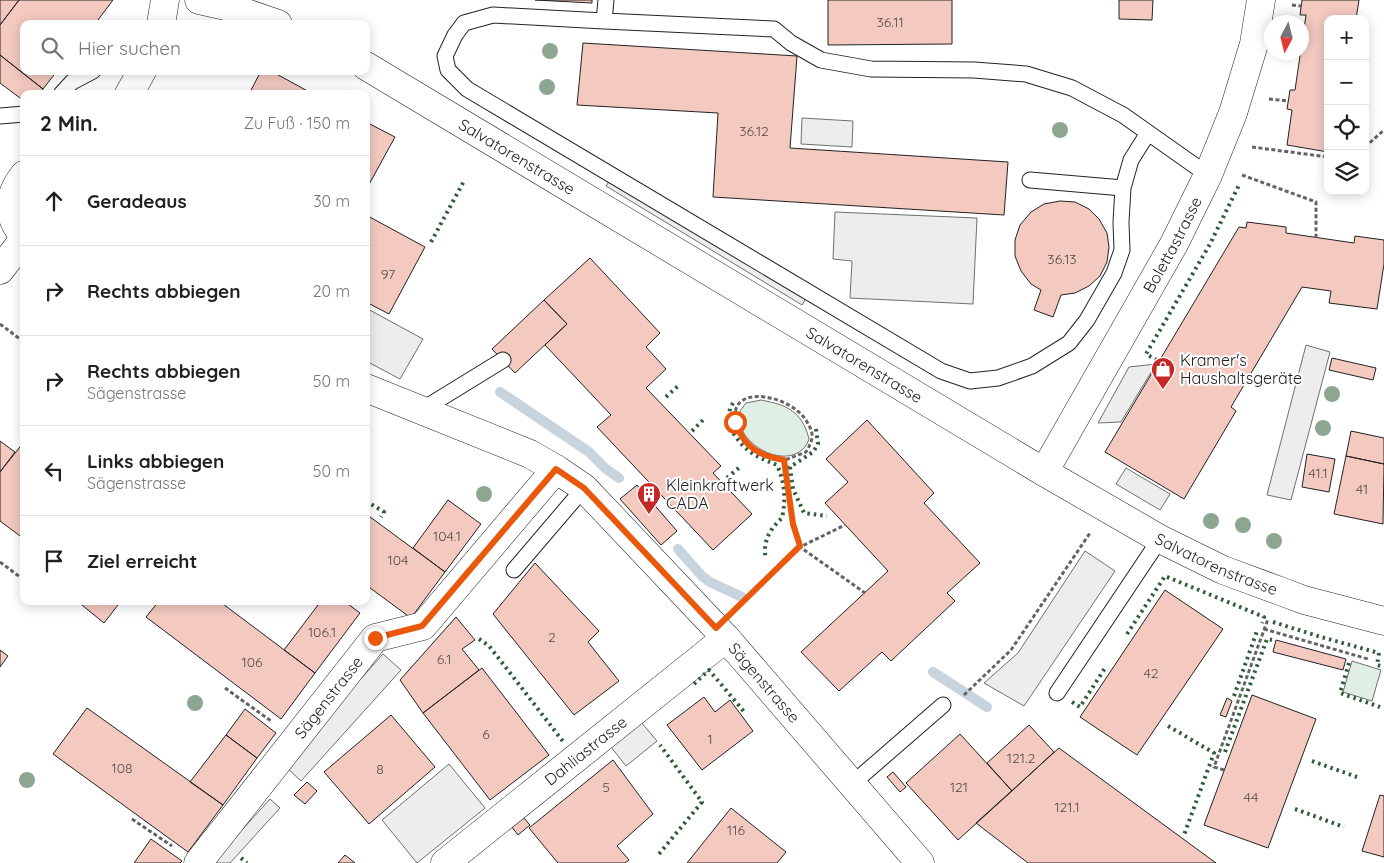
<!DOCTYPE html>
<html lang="de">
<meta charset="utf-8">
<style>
:root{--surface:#fff;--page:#f6f6f6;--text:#202124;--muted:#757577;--line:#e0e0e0}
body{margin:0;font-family:Quicksand,sans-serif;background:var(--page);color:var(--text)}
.controls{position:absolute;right:15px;top:15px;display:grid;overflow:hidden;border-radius:10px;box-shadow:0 2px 12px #0003}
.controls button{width:45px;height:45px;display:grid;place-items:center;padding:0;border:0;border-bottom:1px solid var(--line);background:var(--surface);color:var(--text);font:25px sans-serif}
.compass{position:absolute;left:1264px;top:15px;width:45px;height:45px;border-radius:50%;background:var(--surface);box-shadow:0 2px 12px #0003;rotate:187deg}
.stop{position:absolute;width:15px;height:15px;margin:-11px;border:4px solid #ea580c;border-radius:50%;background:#fff}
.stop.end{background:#ea580c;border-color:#fff;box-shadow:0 1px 5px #0008}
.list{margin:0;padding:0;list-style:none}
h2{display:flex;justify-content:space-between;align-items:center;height:65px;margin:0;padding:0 20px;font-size:21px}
h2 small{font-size:16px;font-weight:400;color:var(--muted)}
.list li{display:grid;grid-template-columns:32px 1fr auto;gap:15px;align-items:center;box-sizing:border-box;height:90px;padding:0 20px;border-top:1px solid var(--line)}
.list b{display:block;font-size:19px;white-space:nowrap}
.list p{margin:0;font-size:16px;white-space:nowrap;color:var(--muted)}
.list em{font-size:16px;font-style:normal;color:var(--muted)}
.icon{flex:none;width:28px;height:28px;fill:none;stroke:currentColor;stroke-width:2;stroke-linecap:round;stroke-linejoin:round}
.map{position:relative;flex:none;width:1384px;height:863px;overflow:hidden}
.search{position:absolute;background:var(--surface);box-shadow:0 2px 12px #0003;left:20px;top:20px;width:350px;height:55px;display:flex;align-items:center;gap:12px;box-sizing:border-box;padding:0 18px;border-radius:10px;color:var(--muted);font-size:19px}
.panel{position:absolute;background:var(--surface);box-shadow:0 2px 12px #0003;left:20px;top:90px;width:350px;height:515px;border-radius:10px}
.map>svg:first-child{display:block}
.green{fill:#e0efe3;stroke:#6f6f6f}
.parking{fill:#ededed;stroke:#6f6f6f}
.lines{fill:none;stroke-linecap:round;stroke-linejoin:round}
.stream{stroke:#c7d3dd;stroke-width:10}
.building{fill:#f3c9c0;stroke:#222}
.lane-casing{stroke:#222;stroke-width:17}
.street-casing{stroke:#222;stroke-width:29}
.secondary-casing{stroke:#222;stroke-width:29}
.path{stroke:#646464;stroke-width:3;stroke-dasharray:4 2.5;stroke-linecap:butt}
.lane{stroke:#fff;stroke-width:15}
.street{stroke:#fff;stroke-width:28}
.secondary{stroke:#fff;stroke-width:28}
.hedge{stroke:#2f5e38;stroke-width:4;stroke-dasharray:2.5 4;stroke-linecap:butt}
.tree{fill:#8da692}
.route{stroke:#ea580c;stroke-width:6}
.labels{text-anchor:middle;stroke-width:4;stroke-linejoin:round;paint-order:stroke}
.number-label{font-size:14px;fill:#564c4a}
.street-label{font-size:16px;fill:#222;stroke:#fff}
.poi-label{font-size:16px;fill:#222;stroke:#fff;text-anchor:start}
</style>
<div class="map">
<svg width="1384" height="863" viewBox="0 0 1384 863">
<rect width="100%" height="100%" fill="#fff"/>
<!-- green -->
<path class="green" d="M761,400c26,5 41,11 48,39 -1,3 -3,7 -6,10 -19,18 -55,-1 -62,-22 -2,-5 -1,-11 -1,-16l6,-8z
M1352,661l29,9 -9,31 -29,-9z"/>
<!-- parking -->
<path class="parking" d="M802,118l51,3 -1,26 -51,-3z
M615,173l195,119 -8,13 -196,-119z
M835,212l142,6 -4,86 -123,-6 2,-37 -19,-2z
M366,308l57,31 -23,40 -34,-18z
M1306,345l24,7 -39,148 -24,-5z
M1156,364l-35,58 -23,1 31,-56z
M1126,468l44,26 -10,16 -44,-26z
M1085,551l30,20 -91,135 -40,-23 34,-30z
M383,654l18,16 -100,111 -17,-16z
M641,722l16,19 -31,25 -15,-19z
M449,764l36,44 -68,55 -35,-43z
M270,799l10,9 -50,55h-18z"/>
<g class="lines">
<!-- stream -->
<path class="stream" d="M500,392l89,60 17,17 13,9
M678,549l24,27 8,6 32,15
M933,672l54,35"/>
</g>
<!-- building -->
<path class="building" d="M0,0h19l-19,25z
M19,0h94l-18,24h-71v47h33l-14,18 -43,-34v-30z
M535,0h57v3z
M828,0h124v44l-124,1z
M1119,0h34l-1,20 -33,-1z
M1302,0h57l-3,19h-28v133l-41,-7 5,-35 -5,-1 3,-19h5l11,-75h-6z
M583,43l214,13 -7,92 218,14 -4,53 -291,-18 5,-84 -141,-8z
M0,55l43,34 -3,5h-16v7l-24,-18z
M261,71h10l42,23h-64z
M366,122l29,15 -29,53z
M1060,201l15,1 14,7 10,10 8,14 2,14 -2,15 -7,14 -11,10 -14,7 -14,2 -8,22 -19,-7 7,-20 -10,-6 -10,-13 -6,-15v-16l5,-15 11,-13 13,-8z
M366,215l59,32 -36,67 -23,-12z
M1247,222l39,5v6l68,10 1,-7 29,4v24l-7,45 -48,-6 2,-12 -29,-4 -71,120 5,4 -52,88 -79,-47 134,-225 7,1z
M590,258l70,75 -14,14 20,22 -20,19 75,78 -8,7 39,41 -39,36 -116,-123 14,-12 -66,-70 22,-21 -23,-24z
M544,300l23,24 -52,49 -23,-24z
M1332,358l44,10 -3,12 -44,-10z
M867,420l67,73 -10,10 56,60 -33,30 8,8 -64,60 -9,-9 -43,39 -38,-39 87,-81 -63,-68 23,-21 -22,-23z
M1351,431l33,7v26l-38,-8z
M0,441l15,11 -15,20z
M23,443l1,1v95l-24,-18v-49z
M1307,454l28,5 -6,33 -27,-5z
M1346,456l38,8 -1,60 -49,-10z
M637,485l40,46 -16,14 -41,-46z
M448,500l33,24 -36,48 -32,-24z
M366,514l79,58 -34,46 -45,-33z
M535,563l64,68 -11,11 31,39 -45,34 -81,-101z
M1165,590l58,39 -86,126 -57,-38z
M77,601h44l-17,22z
M159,601h60l96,72 -34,46 -135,-102z
M321,601h23l16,12 -45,60 -31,-23z
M456,617l19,23 -13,9 17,21 -56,43 -23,-33z
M1276,640l70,19 -3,11 -70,-18z
M0,650l8,6 -8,11z
M482,668l67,87 -59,45 -67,-87z
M1252,695l64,24 -48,129 -64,-23z
M704,697l11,15 15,-12 23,31 -51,39 -35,-45z
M1227,698l5,3 -6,16 -6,-2z
M87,708l136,97 -35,47 -135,-98z
M245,709l31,24 -19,25 -31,-23z
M391,715l44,52 -66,57 -45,-52z
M1029,725l25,27 -42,39 -25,-28z
M960,734l52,57 -54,49 -52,-57z
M226,735l31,23 -34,47 -33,-23z
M1059,748l157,115h-188l-52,-40z
M613,760l40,54 -36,32 12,14 -4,3h-67l-29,-35z
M893,772l13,15 -6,5 -13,-15z
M307,782l10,9 -12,13 -11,-9z
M1380,795l4,1v61l-22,-6z
M731,808l55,44 -9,11h-90z
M523,817l7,8 -12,10 -6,-8z
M151,839l31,22 -2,2h-46z
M345,855l10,8h-17z"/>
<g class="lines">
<!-- lane casing -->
<g class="lane-casing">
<path id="lane" d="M606,0l-2,21 170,8 17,14 30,17 50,9 103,1 52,4 46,14 51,27 85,60
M604,21l-111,-6 -29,8 -9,12 -10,21 3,14 19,19 474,282 29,10 28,-3 34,-12 37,-23 18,-23 27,-47 8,-23 -1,-28 2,-34 8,-28 17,-27
M61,94l11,-12 21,-11
M0,116l24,-2
M1030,180l93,8
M420,411l83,-51
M514,570l70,-82
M1057,693l103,-154
M852,784l91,-79"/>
</g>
<!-- street casing -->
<g class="street-casing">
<g id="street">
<path d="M199,0l27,6 52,18"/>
<path id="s1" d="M366,66l678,406 116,67 63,31 57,21 24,9 80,21"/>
<path id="s2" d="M1044,472l130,-228 34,-69 25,-62 21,-69 7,-44"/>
<path id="s3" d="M198,863l177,-225 48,-12 133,-157"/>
<path id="s4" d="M445,863l281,-225"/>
</g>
</g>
<!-- secondary casing -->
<g class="secondary-casing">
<g id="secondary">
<path d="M161,24l4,-24"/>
<path d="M129,94l13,-23"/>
<path d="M24,175c-16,20 -18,41 0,61"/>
<path d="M0,270l24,-31"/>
<path id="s5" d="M366,388l164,66 26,15 28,19 142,150 194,225"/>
</g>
</g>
<!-- path -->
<path class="path" d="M1292,5l9,1
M1269,99l19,2
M1252,147l76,10
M1365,147l19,-17
M1242,175l74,27v36
M0,324l24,18
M785,460c-19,-3 -40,-10 -47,-30 -18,-48 49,-38 68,-10 3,6 7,11 6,18 -1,5 -3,9 -6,14l-21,8 8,65 7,22 45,-22
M0,562l24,18
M52,601l4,3
M738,607l62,-60 65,46
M1264,629l104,30
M225,688l46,33
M964,695l47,-45 79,-117
M1224,770l-10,-3 54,-148
M132,819l40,27"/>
<!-- lane -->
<use href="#lane" class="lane"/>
<!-- street -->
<use href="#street" class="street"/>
<!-- secondary -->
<use href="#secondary" class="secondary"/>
<!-- hedge -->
<path class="hedge" d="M431,242l33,-61
M1157,360l-11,-6 64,-110 30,-61
M666,397l13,-12
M733,403l-3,5 -2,16c14,25 23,31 49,41 8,18 9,34 5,53 -12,11 -20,24 -16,41
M816,429l2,15 -5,8 -23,15 3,22 11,24 23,3
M692,431l13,-13
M727,478l14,-12
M366,501l18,11 -3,5
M1273,622l48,15 58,16 -2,12 7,2
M1127,634l38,-58 99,41 -2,6
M479,639l10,7 8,10 68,88
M1349,663l-9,30 40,14
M694,684l15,-14 37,44
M1234,696l23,-65
M1072,702l8,5 25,-39
M1168,726l46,27 -30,82
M1225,752l42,-113 5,1
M1312,761l45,16
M1295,809l49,18
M659,854l43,-52 -42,-57
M241,858l6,5"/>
</g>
<!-- trees -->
<g class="tree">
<circle cx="550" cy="51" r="8"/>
<circle cx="547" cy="87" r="8"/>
<circle cx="1060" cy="130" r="8"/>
<circle cx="1332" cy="394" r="8"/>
<circle cx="1323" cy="428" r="8"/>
<circle cx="484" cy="494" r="8"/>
<circle cx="1211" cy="521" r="8"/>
<circle cx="1243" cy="525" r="8"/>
<circle cx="1274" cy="541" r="8"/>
<circle cx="195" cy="703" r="8"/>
<circle cx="27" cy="780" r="8"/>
</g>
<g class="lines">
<!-- route -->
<path class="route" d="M375,638l47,-12 134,-157 28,19 132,140 84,-82 -7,-22 -9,-64c-25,-4 -40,-13 -49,-38"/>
</g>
<!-- icons -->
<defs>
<g id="shop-pin" transform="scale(1.25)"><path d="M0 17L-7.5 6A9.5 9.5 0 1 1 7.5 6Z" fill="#c62828" stroke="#fff"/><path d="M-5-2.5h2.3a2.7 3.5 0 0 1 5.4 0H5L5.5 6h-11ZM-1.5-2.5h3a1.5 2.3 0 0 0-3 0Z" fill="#fff"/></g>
<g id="building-pin" transform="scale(1.25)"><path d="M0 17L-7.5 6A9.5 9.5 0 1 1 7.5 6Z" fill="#c62828" stroke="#fff"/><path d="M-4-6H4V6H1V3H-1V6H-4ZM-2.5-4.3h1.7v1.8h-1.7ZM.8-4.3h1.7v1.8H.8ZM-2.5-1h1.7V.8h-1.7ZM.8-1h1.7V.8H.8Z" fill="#fff"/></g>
</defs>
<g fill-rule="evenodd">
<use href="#shop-pin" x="1163" y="369"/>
<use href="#building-pin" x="649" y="494"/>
</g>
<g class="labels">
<!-- number labels -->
<g class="number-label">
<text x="890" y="27">36.11</text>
<text x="754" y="136">36.12</text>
<text x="1062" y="264">36.13</text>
<text x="388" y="279">97</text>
<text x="1318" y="478">41.1</text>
<text x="1362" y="494">41</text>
<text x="447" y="541">104.1</text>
<text x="398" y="565">104</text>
<text x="322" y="637">106.1</text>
<text x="552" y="642">2</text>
<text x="444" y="664">6.1</text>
<text x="252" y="667">106</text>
<text x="1151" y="678">42</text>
<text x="486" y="739">6</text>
<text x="710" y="744">1</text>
<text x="1021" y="763">121.2</text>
<text x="122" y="773">108</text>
<text x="380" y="774">8</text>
<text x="606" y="792">5</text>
<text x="959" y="792">121</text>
<text x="1251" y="802">44</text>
<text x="1067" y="812">121.1</text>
<text x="736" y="835">116</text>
</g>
<!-- street labels -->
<g class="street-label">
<text dy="6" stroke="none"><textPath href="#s1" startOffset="176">Salvatorenstrasse</textPath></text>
<text dy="6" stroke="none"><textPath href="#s2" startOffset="261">Bolettastrasse</textPath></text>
<text dy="6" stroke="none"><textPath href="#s1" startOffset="581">Salvatorenstrasse</textPath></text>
<text dy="6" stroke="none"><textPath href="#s1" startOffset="986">Salvatorenstrasse</textPath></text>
<text dy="6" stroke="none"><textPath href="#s5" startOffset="506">Sägenstrasse</textPath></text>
<text dy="6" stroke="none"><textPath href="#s3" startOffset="211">Sägenstrasse</textPath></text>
<text dy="6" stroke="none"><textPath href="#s4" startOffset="180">Dahliastrasse</textPath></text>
</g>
<!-- poi labels -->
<g class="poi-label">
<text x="1180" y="366">Kramer's<tspan x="1180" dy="18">Haushaltsgeräte</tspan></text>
<text x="666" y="491">Kleinkraftwerk<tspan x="666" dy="18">CADA</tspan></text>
</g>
</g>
</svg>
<div class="controls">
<button>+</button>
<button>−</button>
<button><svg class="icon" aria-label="locate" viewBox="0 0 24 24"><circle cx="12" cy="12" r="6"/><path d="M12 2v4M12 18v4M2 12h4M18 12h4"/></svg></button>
<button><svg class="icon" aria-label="layers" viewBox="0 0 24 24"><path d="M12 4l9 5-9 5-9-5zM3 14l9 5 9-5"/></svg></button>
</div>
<svg class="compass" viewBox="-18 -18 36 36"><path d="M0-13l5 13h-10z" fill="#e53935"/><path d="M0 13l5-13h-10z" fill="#757577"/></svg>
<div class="stop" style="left:735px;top:422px"></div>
<div class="stop end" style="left:375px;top:638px"></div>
<div class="search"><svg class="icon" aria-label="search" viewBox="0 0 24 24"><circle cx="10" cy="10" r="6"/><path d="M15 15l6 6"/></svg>Hier suchen</div>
<section class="panel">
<h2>2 Min.<small>Zu Fuß · 150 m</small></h2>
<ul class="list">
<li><svg class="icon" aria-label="ahead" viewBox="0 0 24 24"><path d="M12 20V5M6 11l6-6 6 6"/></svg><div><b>Geradeaus</b></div><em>30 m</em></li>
<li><svg class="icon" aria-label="right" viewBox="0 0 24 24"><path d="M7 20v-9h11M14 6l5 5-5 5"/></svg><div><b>Rechts abbiegen</b></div><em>20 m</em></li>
<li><svg class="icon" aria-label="right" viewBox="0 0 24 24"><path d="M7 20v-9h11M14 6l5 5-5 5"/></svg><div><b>Rechts abbiegen</b><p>Sägenstrasse</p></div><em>50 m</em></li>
<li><svg class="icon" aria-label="left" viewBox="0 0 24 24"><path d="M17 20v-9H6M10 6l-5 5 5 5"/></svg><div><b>Links abbiegen</b><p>Sägenstrasse</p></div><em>50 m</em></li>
<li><svg class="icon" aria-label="arrive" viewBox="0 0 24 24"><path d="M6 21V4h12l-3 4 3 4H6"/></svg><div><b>Ziel erreicht</b></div></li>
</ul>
</section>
</div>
